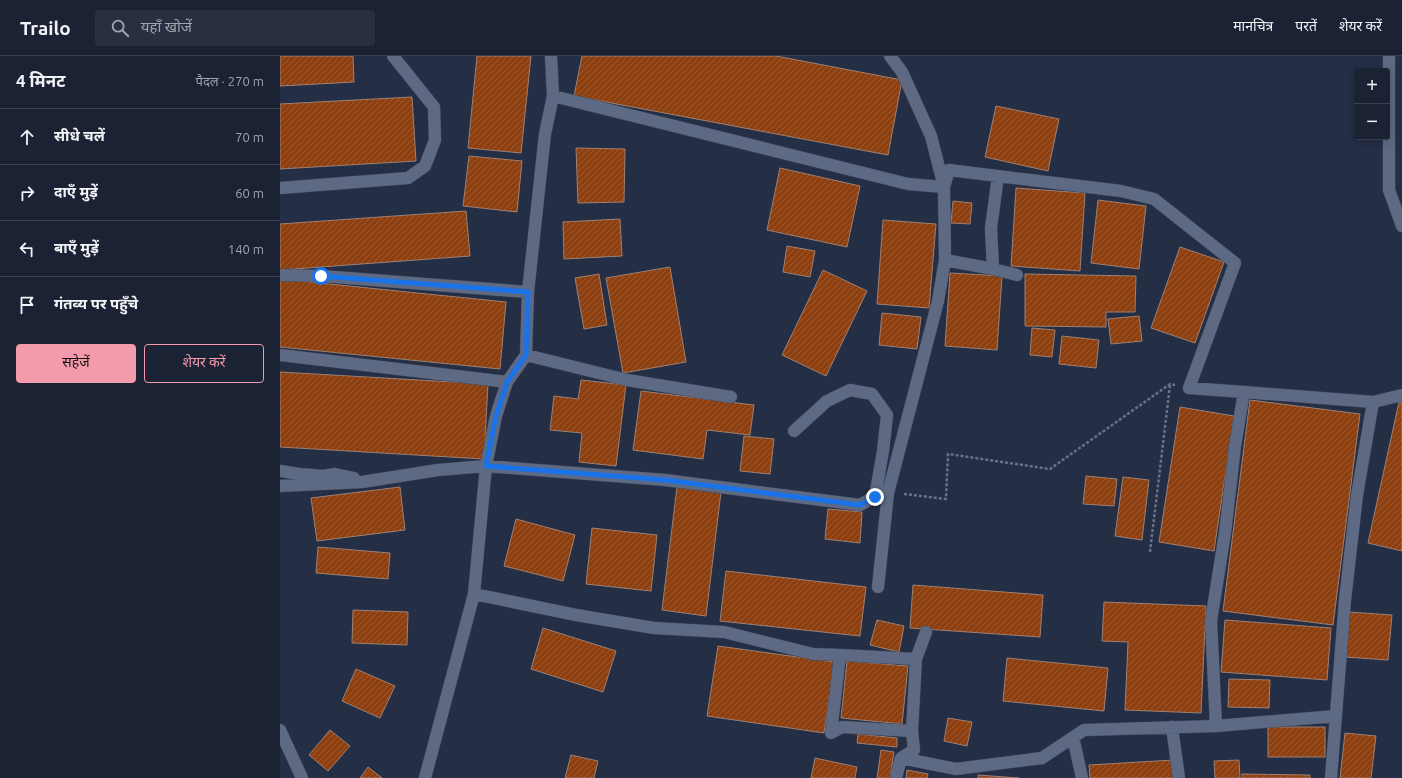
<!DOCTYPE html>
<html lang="hi">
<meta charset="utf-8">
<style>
:root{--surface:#1b2234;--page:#282f40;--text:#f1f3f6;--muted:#a0a4ac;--line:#393f4f;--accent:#f39aab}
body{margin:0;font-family:Ubuntu,"Noto Sans Devanagari",sans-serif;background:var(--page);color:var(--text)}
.controls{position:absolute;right:12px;top:12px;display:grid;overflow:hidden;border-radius:4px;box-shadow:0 2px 10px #0003}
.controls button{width:36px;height:36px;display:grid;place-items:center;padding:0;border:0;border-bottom:1px solid var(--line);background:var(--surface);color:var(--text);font:20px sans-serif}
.stop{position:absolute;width:12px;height:12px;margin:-9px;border:3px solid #1a73e8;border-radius:50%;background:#fff}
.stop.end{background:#1a73e8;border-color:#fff;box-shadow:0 1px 4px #0008}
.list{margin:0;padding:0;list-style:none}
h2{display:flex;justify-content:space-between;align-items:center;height:52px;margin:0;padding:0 16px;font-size:17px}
h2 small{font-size:13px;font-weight:400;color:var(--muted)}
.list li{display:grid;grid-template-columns:26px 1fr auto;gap:12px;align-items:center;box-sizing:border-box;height:56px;padding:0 16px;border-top:1px solid var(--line)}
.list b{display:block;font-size:15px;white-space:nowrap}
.list em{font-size:13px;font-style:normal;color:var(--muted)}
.actions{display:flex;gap:8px;padding:12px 16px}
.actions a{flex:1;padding:9px 0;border:1px solid var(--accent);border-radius:4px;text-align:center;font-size:14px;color:var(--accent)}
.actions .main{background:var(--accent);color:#111}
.icon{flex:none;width:22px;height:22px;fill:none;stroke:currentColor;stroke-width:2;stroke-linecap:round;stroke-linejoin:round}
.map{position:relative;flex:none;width:1122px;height:722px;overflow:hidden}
header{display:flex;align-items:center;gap:24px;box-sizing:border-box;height:56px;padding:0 20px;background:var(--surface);border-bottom:1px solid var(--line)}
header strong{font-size:19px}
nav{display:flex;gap:22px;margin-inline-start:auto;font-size:14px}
.search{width:280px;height:36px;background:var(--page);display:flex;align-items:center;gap:10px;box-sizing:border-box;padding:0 14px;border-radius:4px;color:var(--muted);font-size:15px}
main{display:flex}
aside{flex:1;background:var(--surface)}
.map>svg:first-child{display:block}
.building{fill:url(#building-hatch);stroke:#9f8173}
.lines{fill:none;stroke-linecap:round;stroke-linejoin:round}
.minor-casing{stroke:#40495c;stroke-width:13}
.path{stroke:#6a7286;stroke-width:2.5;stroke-dasharray:3 2;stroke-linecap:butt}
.minor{stroke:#5e6a84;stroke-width:12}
.route{stroke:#1a73e8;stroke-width:5}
</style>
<header>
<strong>Trailo</strong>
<div class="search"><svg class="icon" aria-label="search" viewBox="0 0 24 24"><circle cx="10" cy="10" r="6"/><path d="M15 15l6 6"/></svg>यहाँ खोजें</div>
<nav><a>मानचित्र</a><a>परतें</a><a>शेयर करें</a></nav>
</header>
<main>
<aside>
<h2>4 मिनट<small>पैदल · 270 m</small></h2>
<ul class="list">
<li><svg class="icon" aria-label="ahead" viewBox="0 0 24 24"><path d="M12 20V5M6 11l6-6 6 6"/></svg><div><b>सीधे चलें</b></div><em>70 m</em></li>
<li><svg class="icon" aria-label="right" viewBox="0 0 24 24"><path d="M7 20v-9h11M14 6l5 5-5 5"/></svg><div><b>दाएँ मुड़ें</b></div><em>60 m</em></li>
<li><svg class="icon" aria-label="left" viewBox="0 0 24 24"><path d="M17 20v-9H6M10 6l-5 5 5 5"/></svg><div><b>बाएँ मुड़ें</b></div><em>140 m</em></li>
<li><svg class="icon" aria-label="arrive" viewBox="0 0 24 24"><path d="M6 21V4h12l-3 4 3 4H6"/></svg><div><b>गंतव्य पर पहुँचे</b></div></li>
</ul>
<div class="actions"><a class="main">सहेजें</a><a>शेयर करें</a></div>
</aside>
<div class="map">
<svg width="1122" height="722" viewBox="0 0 1122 722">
<defs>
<pattern id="building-hatch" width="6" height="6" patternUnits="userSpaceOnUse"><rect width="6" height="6" fill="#8d3f10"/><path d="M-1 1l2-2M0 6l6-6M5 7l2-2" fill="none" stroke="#9c5a33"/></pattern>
</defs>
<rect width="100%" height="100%" fill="#242e45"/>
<!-- building -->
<path class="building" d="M0,0h73l1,26 -74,4z
M197,0h54l-10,97 -53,-5z
M302,0h194l126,24 -14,75 -314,-59z
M132,41l4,64 -136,8v-65z
M716,50l63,13 -11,52 -63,-14z
M296,92l49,1 -1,53 -46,1z
M189,100l53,5 -5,51 -54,-6z
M500,112l80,18 -13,61 -80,-17z
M736,132l69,5 -5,78 -69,-5z
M818,144l48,6 -7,63 -48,-6z
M673,145l19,2 -2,21 -19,-1z
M186,155l4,45 -190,14v-46z
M340,163l2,37 -58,3 -1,-37z
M603,164l53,4 -7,84 -52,-4z
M507,190l28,5 -5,26 -27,-5z
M900,191l44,15 -29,81 -44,-15z
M390,211l16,95 -63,11 -17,-95z
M543,214l44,21 -41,85 -44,-21z
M670,217l52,3 -5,74 -52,-4z
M319,218l8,51 -23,4 -9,-51z
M745,218l111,2 -1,36h-29v15l-81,-1z
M0,223l226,23 -6,67 -220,-22z
M602,257l39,4 -4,32 -38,-4z
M859,260l3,25 -31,3 -3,-25z
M752,272l23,2 -3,27 -22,-2z
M782,280l37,4 -3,28 -37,-4z
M0,316l208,12 -4,75 -204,-12z
M301,324l45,5 -10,81 -37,-4 3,-29 -32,-3 4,-34 24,3z
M361,335l113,14 -4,30 -43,-5 -4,29 -70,-9z
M970,344l110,14 -27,211 -110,-14z
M1119,346l3,1v148l-34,-8z
M900,351l54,9 -20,135 -55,-9z
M464,380l30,3 -4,35 -30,-3z
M806,420l31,3 -3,27 -31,-2z
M843,421l26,3 -7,60 -27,-4z
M120,431l5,43 -88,11 -6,-43z
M397,431l44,5 -15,124 -44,-6z
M548,453l34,3 -2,31 -35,-4z
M236,463l59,16 -12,46 -59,-15z
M312,472l65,7 -6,56 -65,-7z
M38,491l72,6 -2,26 -72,-6z
M446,515l140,16 -6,49 -140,-15z
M633,529l130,10 -3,42 -130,-9z
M824,546l102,4 -5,107 -76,-3 3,-68 -26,-1z
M73,554l55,2 -1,33 -55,-2z
M1069,556l43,3 -4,45 -43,-3z
M597,564l27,6 -5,26 -29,-7z
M945,564l106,8 -4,52 -106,-8z
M263,572l73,23 -13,41 -72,-23z
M438,590l116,16 -10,71 -117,-17z
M727,602l101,10 -4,43 -101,-10z
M567,605l61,5 -6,58 -61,-6z
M76,613l39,17 -15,32 -38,-17z
M949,623l41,1 -1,28 -41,-1z
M668,662l24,4 -5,24 -23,-5z
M988,671h57v30h-57z
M50,674l20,16 -22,25 -19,-16z
M1065,677l31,3 -5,42h-31z
M578,678l39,4v9l-40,-4z
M601,694l13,2 -4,26h-13z
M291,699l27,6 -4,17h-29z
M535,702l42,9 -2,11h-44z
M894,704l1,18h-85l-1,-13z
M959,704l1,18h-25l-1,-17z
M88,711l14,11h-22z
M627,714l21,4 -1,4h-21z
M962,718l68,1v3h-68z
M698,719l41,3h-41z"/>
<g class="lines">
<!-- minor casing -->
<g class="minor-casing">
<path id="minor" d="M1109,0v134l13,36
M273,40l355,88 36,3 5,-17 172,21 33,8 81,64 -46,125 55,4
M0,132l128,-10 17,-12 10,-26 -1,-33 -41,-51
M665,204l48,9 24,6
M713,213l-2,-41 7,-52
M0,219l41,1 207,16
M0,299l227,27
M246,299l101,25 104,17
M1093,346l29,-7
M514,375l33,-30 23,-11 22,4 15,21 -4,36 -8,46
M0,415l19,3 24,2 12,-2 19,4
M0,430l82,-4 76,-12 48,-4 179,14 195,25 23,-13 5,1
M598,531l10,-94 50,-192 7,-41 -1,-73 -13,-51 -29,-64 -12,-16
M194,538l102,21 78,13 70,4 89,22 27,1 -9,78 11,-6 70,4 2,19 -13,8 -5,20
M560,599l76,4
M936,670l120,-10
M892,671l7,51
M0,674l22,48
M632,675l4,-72 10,-27
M793,681l9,41
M621,702l55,11 86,-11 42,-28 132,-4 -5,-105 14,-88 10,-87 9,-54 129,10 -16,93 -12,105 -14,178
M145,722l49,-184 12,-128 10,-50 11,-34 19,-27 2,-63 17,-158 8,-38 -2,-40"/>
</g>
<!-- path -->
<path class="path" d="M624,438l42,5 2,-45 102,15 120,-85 5,1
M870,496l20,-167"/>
<!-- minor -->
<use href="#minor" class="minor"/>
</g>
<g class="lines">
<!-- route -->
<path class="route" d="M41,220l207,16 -2,63 -19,27 -11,34 -10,50 179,14 195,25 15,-8"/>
</g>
</svg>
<div class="controls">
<button>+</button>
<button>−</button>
</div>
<div class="stop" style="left:41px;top:220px"></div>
<div class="stop end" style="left:595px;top:441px"></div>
</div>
</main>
